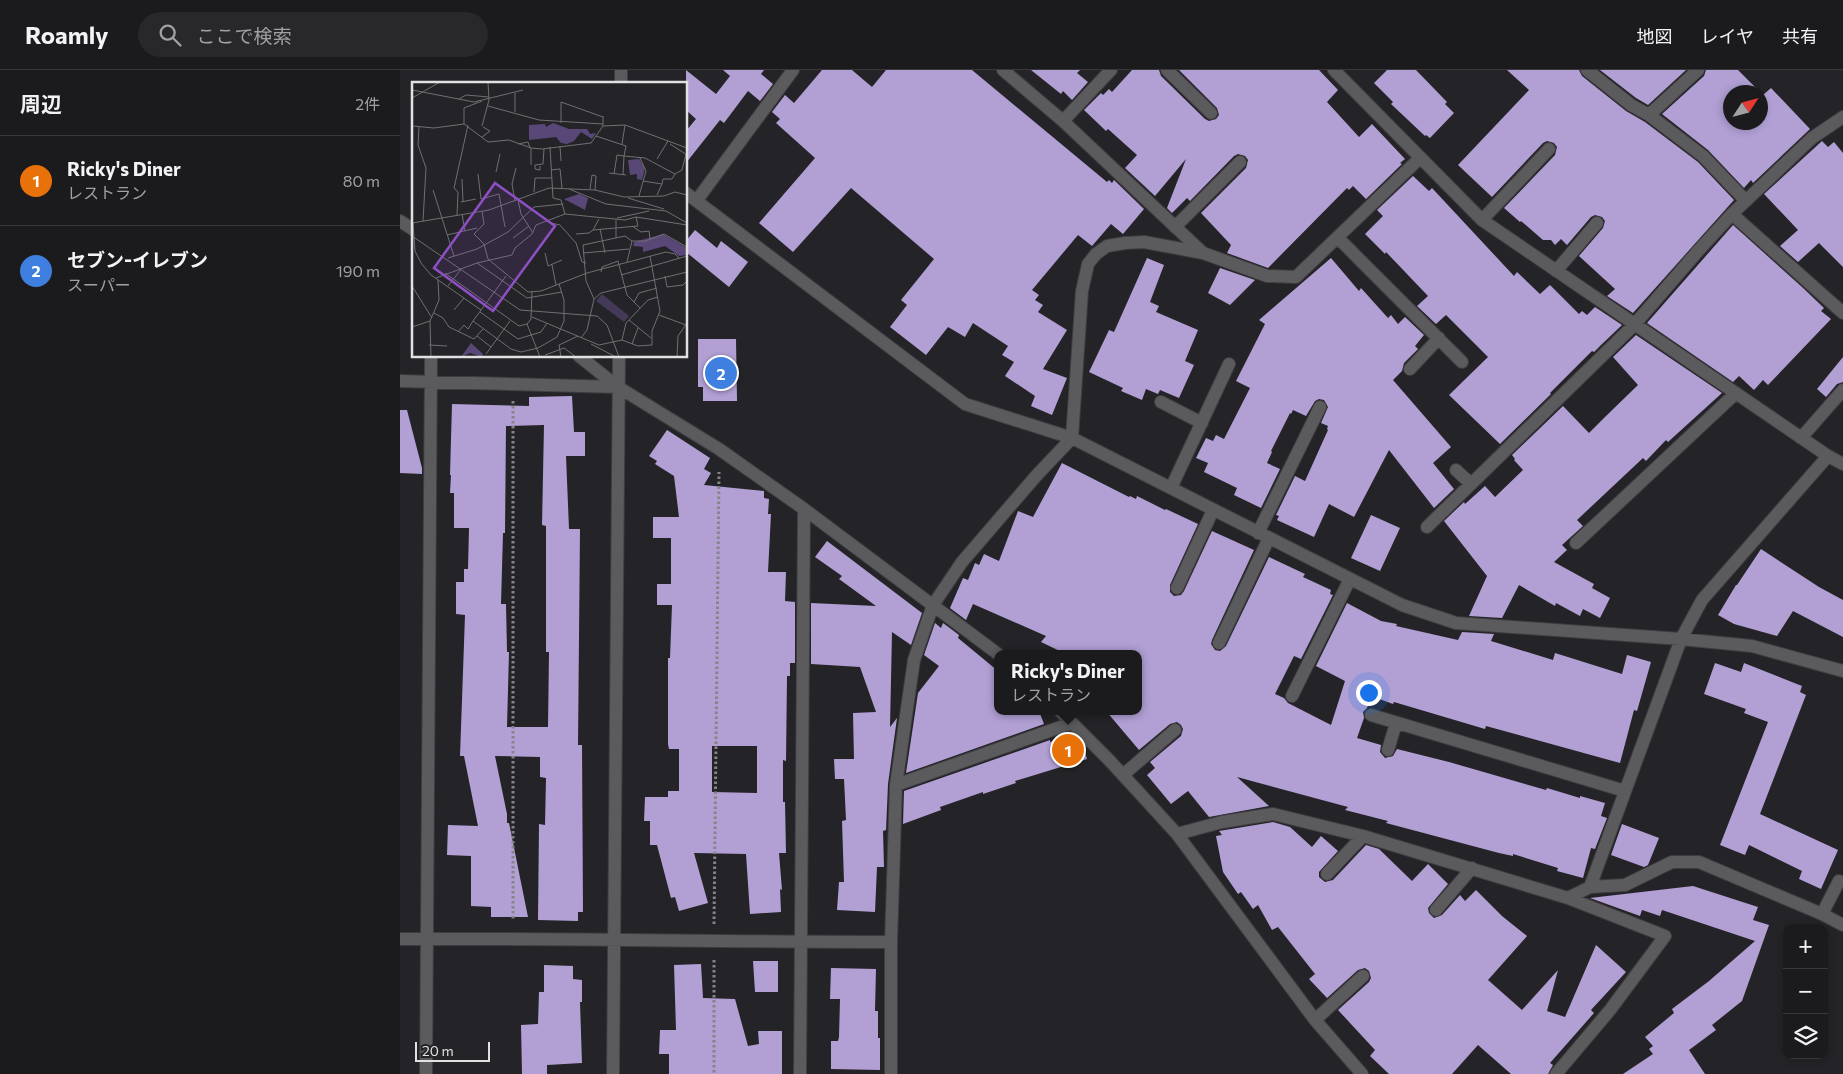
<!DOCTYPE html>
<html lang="ja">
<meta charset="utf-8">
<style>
:root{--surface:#1b1a1d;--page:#28272a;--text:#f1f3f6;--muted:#a0a1a4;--line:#39383b;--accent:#a9c71a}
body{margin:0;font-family:Commissioner,"Noto Sans JP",sans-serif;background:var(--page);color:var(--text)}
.controls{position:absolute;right:15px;bottom:15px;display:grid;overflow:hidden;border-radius:10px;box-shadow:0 2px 8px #0003}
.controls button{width:45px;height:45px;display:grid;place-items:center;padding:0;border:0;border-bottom:1px solid var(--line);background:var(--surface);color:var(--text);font:25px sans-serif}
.compass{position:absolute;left:1323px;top:15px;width:45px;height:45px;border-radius:50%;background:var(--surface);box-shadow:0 2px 8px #0003;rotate:54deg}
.scale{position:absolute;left:15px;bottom:12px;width:75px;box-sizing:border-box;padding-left:5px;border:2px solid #e1e0e2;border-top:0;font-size:14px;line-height:18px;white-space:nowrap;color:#e1e0e2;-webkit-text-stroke:4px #242327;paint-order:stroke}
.you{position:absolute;left:968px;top:622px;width:18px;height:18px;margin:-12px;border:4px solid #fff;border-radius:50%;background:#1a73e8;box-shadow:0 0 0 8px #1a73e833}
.badge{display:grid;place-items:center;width:32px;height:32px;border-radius:50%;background:var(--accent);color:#fff;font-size:16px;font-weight:700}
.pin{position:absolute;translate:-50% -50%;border:2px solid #fff;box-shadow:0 1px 5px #0006}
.popup{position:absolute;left:594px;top:580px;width:148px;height:65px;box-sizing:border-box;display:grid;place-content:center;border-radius:10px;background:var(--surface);filter:drop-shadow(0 1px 4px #0005);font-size:16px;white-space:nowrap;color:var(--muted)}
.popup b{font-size:19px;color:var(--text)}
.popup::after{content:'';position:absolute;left:50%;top:100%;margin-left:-10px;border:10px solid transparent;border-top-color:var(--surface)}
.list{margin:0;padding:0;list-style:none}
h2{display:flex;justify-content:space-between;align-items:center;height:65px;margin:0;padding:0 20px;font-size:21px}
h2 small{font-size:16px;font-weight:400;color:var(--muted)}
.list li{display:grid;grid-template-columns:32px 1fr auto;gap:15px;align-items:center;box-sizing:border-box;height:90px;padding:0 20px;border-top:1px solid var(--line)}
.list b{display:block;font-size:19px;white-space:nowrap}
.list p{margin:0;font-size:16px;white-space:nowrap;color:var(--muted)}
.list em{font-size:16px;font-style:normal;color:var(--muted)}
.icon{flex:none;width:28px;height:28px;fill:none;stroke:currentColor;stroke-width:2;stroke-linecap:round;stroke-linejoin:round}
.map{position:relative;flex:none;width:1443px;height:1004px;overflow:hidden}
header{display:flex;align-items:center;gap:30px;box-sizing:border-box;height:70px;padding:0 25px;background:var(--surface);border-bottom:1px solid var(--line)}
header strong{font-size:24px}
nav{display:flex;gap:28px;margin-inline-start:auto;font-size:18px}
.search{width:350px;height:45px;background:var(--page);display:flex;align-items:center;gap:12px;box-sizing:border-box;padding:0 18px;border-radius:28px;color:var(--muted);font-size:19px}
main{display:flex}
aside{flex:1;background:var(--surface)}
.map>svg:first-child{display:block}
.building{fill:#b2a0d5;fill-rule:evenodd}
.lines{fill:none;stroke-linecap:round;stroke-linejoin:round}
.minor-casing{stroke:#3e3d41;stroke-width:14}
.path{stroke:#858487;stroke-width:3;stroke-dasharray:2.5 2.5;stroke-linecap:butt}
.minor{stroke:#5b5a5c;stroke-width:12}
.inset-road{fill:none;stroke:#706f72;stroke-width:1}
.view{fill:#8f50c6;fill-opacity:0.15;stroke:#8f50c6;stroke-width:2.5}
.inset-edge{fill:none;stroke:#e1e0e2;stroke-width:2.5}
</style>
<header>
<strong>Roamly</strong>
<div class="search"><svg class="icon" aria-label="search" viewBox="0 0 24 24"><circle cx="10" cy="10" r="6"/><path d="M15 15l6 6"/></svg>ここで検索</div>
<nav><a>地図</a><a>レイヤ</a><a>共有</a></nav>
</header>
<main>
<aside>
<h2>周辺<small>2件</small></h2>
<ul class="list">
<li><span class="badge" style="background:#e8710a">1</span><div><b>Ricky's Diner</b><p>レストラン</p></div><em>80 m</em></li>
<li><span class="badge" style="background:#3f7fe0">2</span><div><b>セブン-イレブン</b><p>スーパー</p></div><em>190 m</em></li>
</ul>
</aside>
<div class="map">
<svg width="1443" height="1004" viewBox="0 0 1443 1004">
<rect width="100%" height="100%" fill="#242327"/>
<!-- building -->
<path class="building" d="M286,0l30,24 14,-18 -7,-6h41l-3,4 12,10 -13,17 -12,-10 -24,32 -4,-3 -34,43v-32l10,-12 -10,-9z
M422,0h30l20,17 14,-17h86l135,112 2,-2 3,3 2,-3 30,29 -21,25 -12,-10 -19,22 -14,-11 -46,55 7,5 -4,5 8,5 -5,7 29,18 -24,39 24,9 -15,37 -21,-9 4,-10 -30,-20 9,-14 -12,-7 6,-9 -35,-23 -8,14 -17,-10 -22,28 -36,-28 17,-22 -6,-5 33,-41 -83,-71 -58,64 -34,-29 56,-65 -39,-35 4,-4 -8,-7 13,-17 9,8z
M631,0h49l-3,3 11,9 -16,18 -9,-9 -2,3z
M732,0h27l2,6 44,43 4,2 7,-2 3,-4 -2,-7 -38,-38h140l19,20 -11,12 32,35 13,-13 33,35 -5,4 2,1 -36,35 -13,-13 -4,4 -2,-2 -79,80 -41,-15 4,-8 -30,-32 45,-45 2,-8 -3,-4 -7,-2 -4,2 -44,45 -3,-3 -15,15 -5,-5 19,-49 -31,37 -30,-28 12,-13 -29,-26 -2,2 -22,-21 17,-17 2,2 6,-6 3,3z
M987,0h29l31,32 -2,2 9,9 -24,25 -4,-3 -1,1 -34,-32 2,-2 -19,-19z
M1107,0h72l3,6 44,35 19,11 53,40 36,38 -101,113 -26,-17 8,-7 -36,-33 24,-28 2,-7 -3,-4 -7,-2 -4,2 -24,28 -6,-6 -6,6 -4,-5h-8l-22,-19 -1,1 -16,-14 51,-53 2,-8 -3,-4 -7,-2 -4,2 -51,54 -34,-32 71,-75z
M1200,0h86l-38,35 -12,-7z
M1306,0h32l22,22h-30v30h30v-29l3,2 8,-7 39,41 -57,54 -2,-3 -7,8 -36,-38 -46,-36 42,-38z
M1422,71l6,6 6,-5 9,11v114l-24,-24 -21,19 -18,-16 18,-16 -34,-36z
M1013,106l16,15 3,-3 82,88 3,-4 23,22 10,-9 29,29 3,-3 5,4 8,-8 27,18 -21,20 -7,7 -2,-1 -42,42 1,1 -51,50 -51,-49 39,-38 -42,-42 -10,9 -19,-18 11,-10 -42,-44 -1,2 -20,-20 18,-18 -6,-6z
M1333,155l69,62 22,21 -3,3 10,8 -63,66 -5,-5 -9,10 -15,-14 -6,6 -86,-59z
M295,160l22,18 4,-7 27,21 -19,25 -43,-35v-11z
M747,188l17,7 -14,37 9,4 -3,6 42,18 -13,31 9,4 -15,33 -19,-8 -2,4 -12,-5 -4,11 -21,-9 2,-3 -34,-16 20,-42 5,2z
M931,188l28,33 2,-3 27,30 3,-3 7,9 7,-7 19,18 -9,11 3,3 -14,14 -2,8 -9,9 58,67 -18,16 21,26 -20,19 -45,-58 -35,67 -25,-13 -15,33 -37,-17 2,-4 -3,-1 19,-39 10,5 23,-51 -1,-1 1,-3 -7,-3 7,-16 -4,-7 -5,-1 -4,2 -9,15 -13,-6 -2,4 -1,-1 -19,38 1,1 -5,11 13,6 -19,39 -27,-13 3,-7 -33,-16 4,-9 -12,-5 10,-20 7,3 3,-6 8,4 26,-51 -14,-7 29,-57 -6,-4z
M820,198l35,12 -25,25 -22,-12z
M1236,265l86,58 -54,49 -2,-2 -20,21 -3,-3 -66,62 6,6 -21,19 5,5 -13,12 40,22 -2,4 18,10 -10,20 -17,-9 -3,7 -24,-13 -1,3 -36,-21 -17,33 -33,-2 18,-40 -43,-55 20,-19 1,2 20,-18 10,11 28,-27 -9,-10 1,-1 -3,-4 51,-49 26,27 17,-17 32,-31 -25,-28z
M298,269h38l1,62h-34v-14h-5z
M1443,287v25l-6,2 -11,13 -9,-8z
M172,326l2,36h11v24h-19l3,73h11l-2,216h4l1,167h-5v9l-40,-1 1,-96 6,1 1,-47 -6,-1v-20l-45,-1 12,58v9h2l19,94h-37v-10l-20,-1v-50l-24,-1 1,-30 30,1 -14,-70h-4l5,-141 -9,-1v-32h8v-13h4l1,-41h-15v-35h-4l1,-18h-1l2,-71 77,2v-9zM144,355l-2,100 4,1v126h3l-1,75h-41l2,-75h-2l-1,-48h-5l2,-71h2l1,-107z
M0,340h7l15,58v6l-22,-1z
M267,360l43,28 -6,11 7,4 -7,12 60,6v7l5,1 -1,15h3l-3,58h18l-1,29 10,1v61h-5v13h-3l-1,85 -3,-1v42h2l1,51h-7l3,37 -2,-1 1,23 -31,2 -4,-60 -52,-1 14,50 -29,8 -4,-14 -4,1 -14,-53h-7v-24h-6l1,-24h23v-6h11v-42h-10l-1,-5v-86h2l2,-53h-15v-21h14v-46h-18v-21h26l-5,-41 -19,-12 2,-3 -8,-5zM312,676h45v47l-45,-1z
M662,393l67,34 1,-1 6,3 1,-3 28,14 1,-1 32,15 -28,61v7l4,4 7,-1 3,-4 28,-60 42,19 -42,90 -1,4 4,6 5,1 6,-5 43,-89 36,17 -2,3 28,13 -1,4 3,1 -32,64 -7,-3 -19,38 9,4 4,5 43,22 14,-44 -29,-15 31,-63 34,18 16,3 -1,2 62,14 4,-8 32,2 -3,7 62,19 2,-7 67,21 5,-19 24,7 -14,49 -3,-1 -14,53 -134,-37 -1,3 -91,-27 -1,2 -22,-8 -4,12 -4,4 1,6 -7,20 24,7 -1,7 5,6 8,-2 4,-7 52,13 97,28 1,-2 33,10v-2l25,7 -4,13 6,2 -12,31 -4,-1 -8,30 -26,-7 1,-3 -45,-14v2l-14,-3 -113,-30 2,-2 -43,-11 3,-3 -111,-30 32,29 -60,11 -21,-26 -17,13 -24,-29 8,-7 -5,-6 31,-26 2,-7 -2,-4 -4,-3 -7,2 -31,26 -33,-39h32v-57h-72l-25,-12 5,-6 -73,-32 -7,16 -16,-12 13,-30 5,2 7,-17 4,2 5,-11 15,7 19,-50 15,6z
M971,445l29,13 -20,43 -29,-13z
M427,471l95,72 -11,32 -19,-13 -2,95 7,-9 -9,66 -2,46 -3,1 1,36h-7l-2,45 -38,-2 2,-28h5l-2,-61 4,-1 -2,-41h-9l-1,-20h20l-1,-46 23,-1 -16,-45 -49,-3v-61l65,3 -37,-27 3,-3 -27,-19z
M1361,479l58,38 24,13v37l-50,-26 -16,25 -43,-12 -16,-9 18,-30h1z
M535,553l6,5 2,-5 16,12 -1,3 40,33v40h41l5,13 -138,49 12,-80 21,-27 -15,-11z
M1315,593l26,9 3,-9 58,23 -2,6 6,3 -46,119 78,36 -17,39 -22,-10 3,-8 -53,-26 -4,10 -25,-10 48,-123 -24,-9 2,-4 -42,-15z
M672,665l11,10 4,14 -72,22 1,2 -33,11v-2l-43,15 1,3 -38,14 1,-33 146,-51v2z
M873,752l17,5 22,20 9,-11 17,15 -19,21v5l6,5 8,-2 33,-35 13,4 33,32 16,-17 20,20 -20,24 1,5 5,5 8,-3 18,-20 5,6 11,-11 26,26 25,20 -39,44 34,30 36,-40 -11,41 18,6 31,-72 30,27 -35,38 3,3 -44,50 3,2 -5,9h-37l-33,-29 -26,29h-63l-19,-18 5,-6 -37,-40 31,-28 2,-4 -2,-7 -4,-3 -7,2 -31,28 -18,-19 6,-5 -37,-47 -6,3 -14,-25 -5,4 -12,-17 -3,2 -15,-22 -7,-36 6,-1 -3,-4z
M1222,754l37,14 -11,27 -4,2 -33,-12z
M1293,816l65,21 -5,13 16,5 -27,76 -30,24 4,5 -27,20 16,24h-82l30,-20 -4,-5 4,-3 -8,-9 29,-24 -2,-4 37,-28 46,-40 -93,-31 -2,6 -18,-6 -2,6 -50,-18z
M353,891h25v31h-23z
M301,894l2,34 32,1 13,47 11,-2 -1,-13h24v43h-113v-20h-10l1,-24h16l-2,-65z
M144,895l29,1v13l9,1v22h-2l2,61 -35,2v9h-25l-1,-49 17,-1 1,-32h5z
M431,898l45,1 -1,42h3v27h2v32l-49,-1v-28h7l1,-4 1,-38h-10z"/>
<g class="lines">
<!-- minor casing -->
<g class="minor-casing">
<path id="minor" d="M221,0v14
M603,0l60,51 139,131
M767,0l44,43
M934,0l148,150 346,236 15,8
M1187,0l44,35 18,10 54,41 43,45
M1249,45l49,-45
M663,51l48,-51
M286,123l279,211 107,34 330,167 54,18 225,16 71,7 91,25
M297,130l96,-130
M1332,144l111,99
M1082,150l67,-71
M0,151l14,9
M775,157l65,-65
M938,168l124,124
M1156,201l41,-48
M179,286l39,31 101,62 85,60 194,145
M1010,299l29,-31
M0,311l218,6
M761,332l41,21
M1401,368l42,-48
M1056,400l15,14
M771,418l58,-124
M1027,457l207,-202 64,-74 34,-37 80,-76 31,-21
M858,463l62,-126
M1176,473l160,-150
M777,518l36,-78
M819,573l50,-105
M892,626l58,-117
M660,641l50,50 67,73 138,186 47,54
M971,645l254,76
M988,680l8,-27
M723,705l52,-45
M496,715l176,-62
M777,764l45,-12 51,-8 90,22 205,62 97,38 -55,74 -54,64
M927,804l36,-38
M1190,817l91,-248 21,-39 126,-144
M1168,828l22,-11 35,-2 47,-23h27l123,52 21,11
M1036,840l36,-42
M1422,844l17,-33
M0,869c164,-1 328,3 491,3
M915,950l48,-44
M26,1004l5,-718
M213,1004l6,-718
M400,1004l4,-565
M491,1004v-132l5,-157 18,-125 19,-55 29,-43 74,-86 36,-38 10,-147 6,-27 8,-10 11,-8 18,-3 19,-1 59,11 64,23 29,1 124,-119"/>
</g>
<!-- path -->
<path class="path" d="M113,331v519
M314,854l5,-452
M314,890v114"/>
<!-- minor -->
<use href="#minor" class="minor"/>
</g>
<!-- overview -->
<g transform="translate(12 12)">
<rect width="275" height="275" fill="#242327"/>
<path d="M190,212l27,22 -5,6 -28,-21z" fill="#443958"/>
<path d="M141,41l16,6h18l3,5 6,-1 -4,6 -11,-7 -7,9 -7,3 -6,-1 -5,-6 -27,3v-15l16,-1 1,3zM227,77l6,9 -3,12 -5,-1v-5l-7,1 -2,-15zM167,112l9,4 -3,12 -21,-11zM251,152l24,14v7l-8,1 -14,-10 -22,6v-5l-10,-1 1,-4zM59,261l12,11 -1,3 -12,-4 -9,4z" fill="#594877"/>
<path class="inset-road" d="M0,8l62,12 49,-12M0,16l28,-16M47,17l7,-4 23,2M76,24l51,14 64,4M103,30v-19M191,34v10l22,-1 62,23M149,41v-21l42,15M52,42v-16l18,-7M1,44l21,2 30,-4 24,18 21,-2 22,8 11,1 49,-6 12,-17M7,44l-1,19 8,23 -3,53M70,44l7,-26 -1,-18M184,54l30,10 -2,10 21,2 30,16 7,-4 4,-16M70,55l8,-6 -7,-4M106,62l10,-2 2,6M210,62l3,-19M258,62l17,11M148,64l1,15M138,65l3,51 8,2 4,14 60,6 11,-3 2,9 -45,4 6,-11M119,66v17M245,77l11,-18M128,84v4l-5,-1v-4l8,-1 1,-15M139,88l9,-1 2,19M84,90l4,-18M197,91l17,2M66,92l3,25 18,-5 6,33M202,92l3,-19 7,1 -1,19M50,97l1,22M231,99l19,3 -5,11M250,102l1,-5h9l3,-5M157,107l37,15 60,7 21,12M178,107l2,-14 4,1 -1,14M21,108l21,66M122,110l1,-14h17M227,114l7,-25 -6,-13M216,116l36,11M106,118l3,14 12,19M103,119l-3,-17 4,-16M49,120l15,-3M70,129l2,13 -10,10 10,10 4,15 40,33 13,-1 46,-18 79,-21 9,2 4,4M50,132l3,17M45,133l1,-23 -4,-4 14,-63M224,135l51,8M205,136l32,-7M0,141l77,-13 60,-22 46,2 29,7 40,-1 11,-4 12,3M1,141l2,28 6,12 10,12 50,35M139,141l9,2 16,18 6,19 4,1M220,144l9,6 8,-1 1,8M188,147l5,24M164,152l13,-1 4,-3M35,153l30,-7M0,154l108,74 77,6 10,9 12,32M101,156l16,-12M204,156v-19M220,159h14l18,-7 23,13M133,171l3,13 14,-6M171,171l46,-4M36,176l29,-9 31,-17 26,-25 29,-3M215,180l5,-21M65,181l50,35 35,-6M140,183l4,20M207,183l8,30 13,13M189,190l1,-5 16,-6 1,4M33,191l74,53 8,-2 4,-5 1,-28M209,193l66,-19M94,194l-33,45 38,28 10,3 17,-4 19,-11 7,-16v-21l-5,-16M253,194l2,11 16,-2 4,-4M24,196l41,-15 35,-8 3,-7 17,-14 4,-9 29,-11M0,204l20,32M36,204l14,-18M182,217l-8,-18 -3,-36 42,-9 7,5M222,220l5,-9 18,-5M42,228l10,-12M68,230l38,27 23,-7 6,-9M22,231l9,5 6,9 25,12 9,-10M247,233l27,10M120,235l67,28 23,-5 16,6 14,-1v-14l8,-20 -10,-55M217,238l22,18M115,242l13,33M0,245l18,-6M46,250l6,-7 4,4 5,-8M65,254l14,11M169,256l6,-8 7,-31 7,-6 86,-21M210,258l4,-17 22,-23 10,-3M179,262l25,13M220,262l6,-16M17,263l18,1M74,272l24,-33M133,273l19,-7 12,9M19,275l-1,-36 9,-21 -1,-20M149,275l-2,-12 19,-9M265,275l1,-21 9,-13"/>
<path class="view" d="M83,101l60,43 -62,85 -59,-43z"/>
<rect width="275" height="275" class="inset-edge"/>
</g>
</svg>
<div class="controls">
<button>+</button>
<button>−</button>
<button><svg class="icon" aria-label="layers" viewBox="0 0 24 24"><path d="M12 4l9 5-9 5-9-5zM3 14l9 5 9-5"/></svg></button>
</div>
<svg class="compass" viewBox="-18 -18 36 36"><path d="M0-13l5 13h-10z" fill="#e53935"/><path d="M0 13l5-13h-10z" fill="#a0a1a4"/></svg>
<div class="scale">20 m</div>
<div class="you"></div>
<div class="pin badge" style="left:668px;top:680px;background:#e8710a">1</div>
<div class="popup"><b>Ricky's Diner</b>レストラン</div>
<div class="pin badge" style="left:321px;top:303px;background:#3f7fe0">2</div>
</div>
</main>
